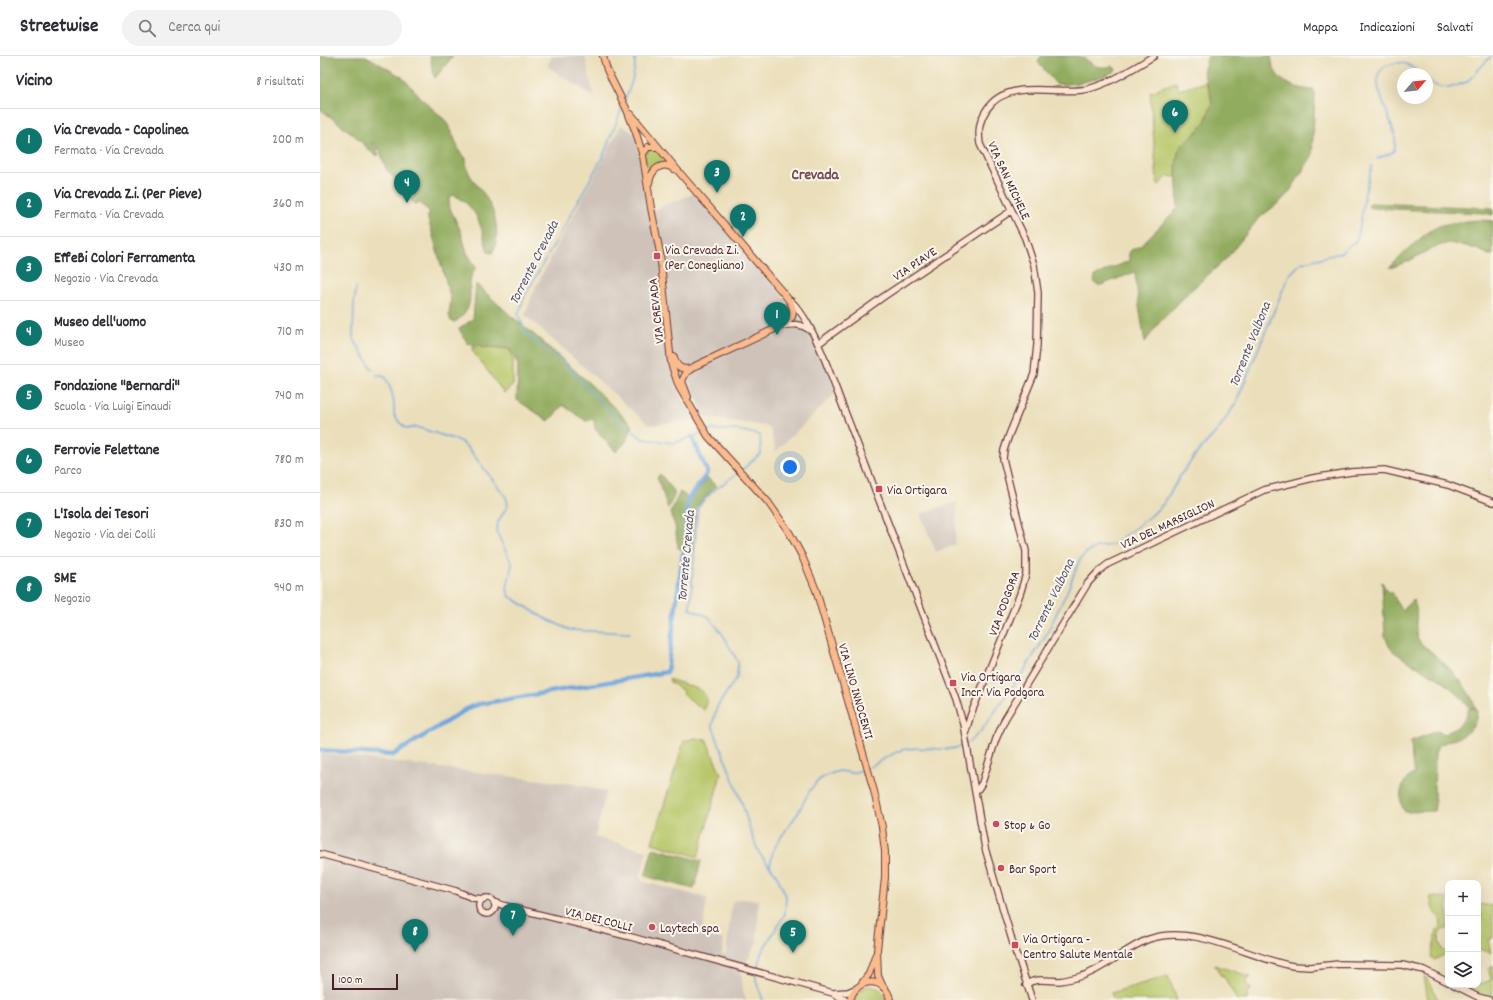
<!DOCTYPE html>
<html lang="it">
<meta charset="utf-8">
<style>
:root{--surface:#fff;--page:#f2f2f3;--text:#2b2b33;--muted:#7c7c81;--line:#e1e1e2;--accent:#0f766e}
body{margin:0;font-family:Dekko,sans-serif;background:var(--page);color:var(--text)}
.controls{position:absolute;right:12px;bottom:12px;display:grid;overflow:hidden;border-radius:8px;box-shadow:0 4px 16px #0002}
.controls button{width:36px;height:36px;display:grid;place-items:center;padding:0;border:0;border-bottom:1px solid var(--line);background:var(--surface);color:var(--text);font:20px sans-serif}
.compass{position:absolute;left:1077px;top:12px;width:36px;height:36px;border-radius:50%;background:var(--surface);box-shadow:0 4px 16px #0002;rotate:62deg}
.scale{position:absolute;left:12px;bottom:10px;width:66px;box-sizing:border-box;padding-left:4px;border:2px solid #4a1f2b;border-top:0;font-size:11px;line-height:14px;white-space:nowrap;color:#4a1f2b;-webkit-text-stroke:3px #fbf7ec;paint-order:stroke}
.you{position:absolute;left:470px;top:411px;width:14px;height:14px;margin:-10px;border:3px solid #fff;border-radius:50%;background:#1a73e8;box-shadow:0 0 0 6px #1a73e833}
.badge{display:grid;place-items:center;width:26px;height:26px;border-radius:50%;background:var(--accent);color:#fff;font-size:13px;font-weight:700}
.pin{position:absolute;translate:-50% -33px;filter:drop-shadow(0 1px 2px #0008)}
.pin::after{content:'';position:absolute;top:21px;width:14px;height:12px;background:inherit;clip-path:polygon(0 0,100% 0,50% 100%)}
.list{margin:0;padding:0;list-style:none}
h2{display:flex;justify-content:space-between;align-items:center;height:52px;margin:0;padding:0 16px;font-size:17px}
h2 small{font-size:13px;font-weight:400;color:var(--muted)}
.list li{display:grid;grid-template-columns:26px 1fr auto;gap:12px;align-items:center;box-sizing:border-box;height:64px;padding:0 16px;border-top:1px solid var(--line)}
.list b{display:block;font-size:15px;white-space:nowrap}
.list p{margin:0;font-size:13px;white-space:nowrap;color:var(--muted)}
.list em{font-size:13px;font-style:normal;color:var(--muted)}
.icon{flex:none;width:22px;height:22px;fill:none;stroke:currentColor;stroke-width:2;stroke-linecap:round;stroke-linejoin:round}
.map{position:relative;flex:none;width:1173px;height:944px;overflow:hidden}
header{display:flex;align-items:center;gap:24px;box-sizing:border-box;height:56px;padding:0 20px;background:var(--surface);border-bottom:1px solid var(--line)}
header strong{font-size:19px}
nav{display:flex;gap:22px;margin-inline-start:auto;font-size:14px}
.search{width:280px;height:36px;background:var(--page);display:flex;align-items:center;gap:10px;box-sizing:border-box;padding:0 14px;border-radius:22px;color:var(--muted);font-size:15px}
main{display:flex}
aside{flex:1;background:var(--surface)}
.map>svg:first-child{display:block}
.industrial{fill:#cec2b9}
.green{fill:#b8c76a;stroke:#81734a}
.forest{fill:#92ac5e;stroke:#6e6644}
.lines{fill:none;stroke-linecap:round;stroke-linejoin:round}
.stream{stroke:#6da4dc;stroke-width:1.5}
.canal{stroke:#6da4dc;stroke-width:4.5}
.secondary-casing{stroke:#623c41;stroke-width:8}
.primary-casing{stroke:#623c41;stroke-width:8}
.secondary{stroke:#fde4d1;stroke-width:5.5}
.primary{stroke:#fbbb8c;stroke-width:6}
.poi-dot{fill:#d1495b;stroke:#fbf7ec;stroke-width:1.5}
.labels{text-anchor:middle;stroke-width:4;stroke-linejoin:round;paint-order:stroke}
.street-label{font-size:13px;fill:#4a1f2b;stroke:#fbf7ec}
.poi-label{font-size:13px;fill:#4a1f2b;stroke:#fbf7ec;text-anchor:start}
.water-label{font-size:14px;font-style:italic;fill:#585472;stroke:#fbf7ec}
.quarter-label{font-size:15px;font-weight:bold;fill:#78494d;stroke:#fbf7ec}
</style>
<header>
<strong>Streetwise</strong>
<div class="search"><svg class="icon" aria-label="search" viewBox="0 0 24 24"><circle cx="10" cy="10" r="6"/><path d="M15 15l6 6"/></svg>Cerca qui</div>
<nav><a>Mappa</a><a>Indicazioni</a><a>Salvati</a></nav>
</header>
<main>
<aside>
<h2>Vicino<small>8 risultati</small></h2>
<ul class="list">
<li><span class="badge">1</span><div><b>Via Crevada - Capolinea</b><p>Fermata · Via Crevada</p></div><em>200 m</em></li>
<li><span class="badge">2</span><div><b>Via Crevada Z.i. (Per Pieve)</b><p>Fermata · Via Crevada</p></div><em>360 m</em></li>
<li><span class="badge">3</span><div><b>EffeBi Colori Ferramenta</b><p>Negozio · Via Crevada</p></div><em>430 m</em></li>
<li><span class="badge">4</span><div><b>Museo dell'uomo</b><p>Museo</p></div><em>710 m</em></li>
<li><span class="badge">5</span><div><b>Fondazione &quot;Bernardi&quot;</b><p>Scuola · Via Luigi Einaudi</p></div><em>740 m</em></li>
<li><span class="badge">6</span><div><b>Ferrovie Felettane</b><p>Parco</p></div><em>780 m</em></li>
<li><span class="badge">7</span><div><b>L'Isola dei Tesori</b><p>Negozio · Via dei Colli</p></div><em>830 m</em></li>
<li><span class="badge">8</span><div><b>SME</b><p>Negozio</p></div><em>940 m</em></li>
</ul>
</aside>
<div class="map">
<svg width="1173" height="944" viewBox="0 0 1173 944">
<rect width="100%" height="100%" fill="#fbf7ec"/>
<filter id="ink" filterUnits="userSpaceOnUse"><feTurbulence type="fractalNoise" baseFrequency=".025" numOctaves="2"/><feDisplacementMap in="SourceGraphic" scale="8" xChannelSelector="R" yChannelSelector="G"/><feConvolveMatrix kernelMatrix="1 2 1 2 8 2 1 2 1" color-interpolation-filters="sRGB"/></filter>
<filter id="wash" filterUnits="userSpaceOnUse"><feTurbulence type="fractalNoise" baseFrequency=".012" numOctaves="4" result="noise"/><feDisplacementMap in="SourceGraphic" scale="16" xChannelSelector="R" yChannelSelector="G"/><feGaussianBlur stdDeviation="0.9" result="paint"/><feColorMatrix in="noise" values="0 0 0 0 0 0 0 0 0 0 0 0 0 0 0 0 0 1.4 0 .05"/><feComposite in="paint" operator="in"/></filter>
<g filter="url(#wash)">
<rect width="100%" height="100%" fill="#ebdfbb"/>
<!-- industrial -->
<path class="industrial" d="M232,0h33l9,41 -47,-31z
M301,69l14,9 16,77 44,-18 94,111 21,28 13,25 13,36 -60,58 -6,-22 -4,-3 -62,-9 -7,-19 -10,-21 -12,5 6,16 12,20 -5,3 -39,4 -124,-110 11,-29z
M637,446l-2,43 -19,7 -16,-38z
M0,697l261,32 25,7 -11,45 52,14 -7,27 3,4 64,16 -4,30 -4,5 25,7 -2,15 4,-1 6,-52 7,-3 20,1 -2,42 -16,30 2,19 3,9h-426z"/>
<!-- green -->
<path class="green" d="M856,26l3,8 27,-8 4,10 2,11 -1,6 -6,13 -6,8 -12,11 -9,11 -2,25 -8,-1 -9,9 -2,-3 -7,-90 7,-1v-2z
M333,93l5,3 9,11 -12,2 -8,9 -2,-19 4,-5z
M153,291l36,2 4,11v25l-9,8 -32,-43z
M349,623l29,10 4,2 5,7 -3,12 -20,-15 -2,-5 -12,-8z
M375,682l11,1 15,35 -23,83 -46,-14 32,-102z
M1110,840l18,3v30h-4l-4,3 -1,10 4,9 5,-2v4l-14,7 -3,-3 6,-27 4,-4 -1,-9c-8,-3 -8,-13 -10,-21z
M1158,848l15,2v32l-5,1 3,14 -13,-4 1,-10 -1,-15 4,-7z
M895,909l36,12 -5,3v4l5,4 -1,3 -3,1v8h-10l-14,-25 -2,1z
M1173,909v33l-17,-4 -5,-3 -2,-6 6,1 16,-6 -3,-11z
M848,920l9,24h-63l-3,-7z
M1104,920l6,6 8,18h-10z
M548,930c10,0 16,5 19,14h-33l5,-9z"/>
<!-- forest -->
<path class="forest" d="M0,0h46l36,21 23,25 20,18 6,10 9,23 6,5c-1,18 13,27 21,41 9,14 14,40 5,54l-4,-1c-8,-26 -8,-43 -34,-57l-5,2v9l12,26 6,21 9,14c-14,19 5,38 -21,55l-4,-1 -2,-6 2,-16 -2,-7 -21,-73v-4l2,-1 -3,-6h-2l-5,-5 -6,1 -13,-19 -15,-16 -6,-19 -7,-8 -1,1 4,5 3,7h-5l-21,-21 -33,-25z
M109,0h24l-18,22c-4,-7 -2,-15 -6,-22z
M721,0c11,0 25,0 36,0 15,3 14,15 35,10l4,3 -1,2c-19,9 -37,14 -59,13l-18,-22z
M888,0h63c1,5 1,11 4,15 7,14 25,18 38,19l2,2 -3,64 -22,35 -9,10 -23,18 -32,40 -36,32 -31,32 -14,19 -6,-36 -4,-34 -34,13h-4c-4,-3 -3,-6 -1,-10l33,-14v-10l11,-5 38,-38 -2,-42 2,-14 4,-7 17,-15 6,-8 7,-19 -2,-11 -7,-20z
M1051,147l119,5h3v7l-8,-2 -113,-5 -3,-1v-3z
M1159,164l14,1v34h-4l-10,-5 -13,-4 -18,-3 -16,5 -23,13 -19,7v-1c13,-12 36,-37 52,-42 12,-3 25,-4 37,-5z
M156,228l34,31 20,16 59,52 44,43 -8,17 -9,9 -21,-23 -1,-10 -8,2 -23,-16 -14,16 -32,-21 1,-35 -8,-16 -42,-5 -9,-15 14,-10z
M340,418l14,17v5l-6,12 -11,-31z
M388,422l8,8 -20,21 -4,46 -14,-5 -3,-23 -5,-12 10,-21 10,7z
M1062,526l5,10h5l6,13 6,7 1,-5 8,-7c8,12 -1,27 5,39 4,7 13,12 18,17 17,15 32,31 40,52l-7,-1 -12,-14 -16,-13 -32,-18 -16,-11 -4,-5 -4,-10z
M1149,652l8,1c0,36 -34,26 -41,41 -2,4 -1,10 -1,15 0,8 -1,17 -1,25 0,8 2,14 0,21l-29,1c-8,-11 -5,-33 9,-38l-2,-12 -1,-21 26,-10 7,3c15,-7 20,-10 25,-26z
M333,792l48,13 -7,28 -49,-13z"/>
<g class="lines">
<!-- stream -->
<path class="stream" d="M1107,23l9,7 13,2 18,-6 24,-26
M305,44c6,-15 11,-28 10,-44
M303,50l-20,50 -48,87 -29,50 -8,22 10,21 35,26 52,55 28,22 31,4 24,-8 6,-3
M1057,103l16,-7c14,-22 -39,-78 -2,-88 13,-4 20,2 30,10
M36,231l-2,16 -1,35 19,31
M57,319l8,2c7,13 10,23 9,38l6,8 7,6 9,-2 44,14 9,8 37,48 2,8 -10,17 -2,9 16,33 -5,25 2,7 35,22 26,12 60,3
M387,374h31l22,5 1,18 -19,17
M419,416l-28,21 -13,14 -8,102 19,8 14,18 15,27 -1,15 -20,30 -5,18 30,78 9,30 8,20 17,21 10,22 -1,18 -24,39 -4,16
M365,492l6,3
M648,687l13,-12 44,-62 19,-30 23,-47 12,-31 7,-8 10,-6 16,-2 39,-29 13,-13 18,-30 15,-20 21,-23 18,-27 53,-128 12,-12 39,-10 15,-11 4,-10 6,-39 7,-27
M550,711c11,-6 24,-16 36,-18 18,-3 44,4 59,-4
M450,810l3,-15 8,-14 17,-24 12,-23 9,-10 8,-5 12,-4 13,2 14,-4
M436,917v8l7,19"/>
<!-- canal -->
<path class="canal" d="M365,480l3,-37 17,-22 2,-5 -15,-35
M0,694l73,5 77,-48 10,-3 187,-32 16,-119"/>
</g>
</g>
<g filter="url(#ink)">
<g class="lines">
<!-- secondary casing -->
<g class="secondary-casing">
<path id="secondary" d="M471,245c15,15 23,34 32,54l133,344 7,25 22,124 31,106 3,6 13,40
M461,270c12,-2 20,-3 30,5
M498,288l12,-9 53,-38 128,-86
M645,678l6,-20 49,-120 6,-20v-23l-23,-92 1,-9 5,-15 25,-61 3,-29 1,-52 -4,-28 -9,-27 -45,-94c-2,-13 -1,-23 7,-35 21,-32 70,-13 101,-20 24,-6 45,-21 66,-33
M655,735l3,-2 4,-6 14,-44 9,-20 83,-136 10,-11 10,-8 156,-74 49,-12 38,-6 33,-2 64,15 45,17
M0,798l136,37 17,7 11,1
M159 850a8 8 0 1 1 16 0a8 8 0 1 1-16 0Z
M174,846l8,3 129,32 202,56 12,7
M706,929c8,-8 23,-4 33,-4 8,-1 16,-3 23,-5 25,-8 43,-28 67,-37 45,-16 100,19 144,27l17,1 29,-3 63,1 22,5 24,12
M1134,929l24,12 11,3
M513,937l15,-1 7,-3"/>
</g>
<!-- primary casing -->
<g class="primary-casing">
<path id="primary" d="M283,0l4,14 20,40 9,23 7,23 8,52 9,45 11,110 8,24 29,49 60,66 21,30 13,24 14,34 58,201 8,36 3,25v26l-8,72 1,26 5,11
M311,58l48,58 105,122c6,7 11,13 8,23l-11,9 -86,40 -9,7 -4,8 6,16
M322,99l6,-8h9
M329,127c2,-13 13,-23 25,-14
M354,301c2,9 7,14 17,11
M542,927l7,-9 7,-20
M530,944c6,-23 36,-24 40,0"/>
</g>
<!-- secondary -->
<use href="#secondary" class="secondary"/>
<!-- primary -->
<use href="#primary" class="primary"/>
</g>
</g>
<!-- markers -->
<g class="poi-dot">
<rect x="333" y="196" width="8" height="8" rx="2"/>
<rect x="555" y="429" width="8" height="8" rx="2"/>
<rect x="629" y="623" width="8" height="8" rx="2"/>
<circle cx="676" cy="768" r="4"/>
<circle cx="681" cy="812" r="4"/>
<circle cx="332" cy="871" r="4"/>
<rect x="691" y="885" width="8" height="8" rx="2"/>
</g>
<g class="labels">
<!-- street labels -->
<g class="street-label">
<text transform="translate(690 124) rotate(65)" y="5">VIA SAN MICHELE</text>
<text transform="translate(594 207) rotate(-34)" y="5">VIA PIAVE</text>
<text transform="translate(335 255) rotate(-96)" y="5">VIA CREVADA</text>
<text transform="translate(847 467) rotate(-25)" y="5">VIA DEL MARSIGLION</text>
<text transform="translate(683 547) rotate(-70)" y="5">VIA PODGORA</text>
<text transform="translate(537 635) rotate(74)" y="5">VIA LINO INNOCENTI</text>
<text transform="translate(279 862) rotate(14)" y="5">VIA DEI COLLI</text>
</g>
<!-- poi labels -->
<g class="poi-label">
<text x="345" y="198">Via Crevada Z.i.<tspan x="345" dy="15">(Per Conegliano)</tspan></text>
<text x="567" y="438">Via Ortigara</text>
<text x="641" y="625">Via Ortigara<tspan x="641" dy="15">Incr. Via Podgora</tspan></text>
<text x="684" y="773">Stop &amp; Go</text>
<text x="689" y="817">Bar Sport</text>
<text x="340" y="876">Laytech spa</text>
<text x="703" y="887">Via Ortigara -<tspan x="703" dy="15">Centro Salute Mentale</tspan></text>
</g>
<!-- water labels -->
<g class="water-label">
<text transform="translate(213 206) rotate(-63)" y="5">Torrente Crevada</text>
<text transform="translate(929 288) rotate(-68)" y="5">Torrente Valbona</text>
<text transform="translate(365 500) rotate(-85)" y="5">Torrente Crevada</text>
<text transform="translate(730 544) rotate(-64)" y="5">Torrente Valbona</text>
</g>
<!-- quarter labels -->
<g class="quarter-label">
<text x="495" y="123">Crevada</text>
</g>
</g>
</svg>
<div class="controls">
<button>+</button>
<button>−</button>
<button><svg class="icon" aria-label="layers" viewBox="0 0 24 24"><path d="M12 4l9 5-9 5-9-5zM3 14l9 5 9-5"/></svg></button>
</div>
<svg class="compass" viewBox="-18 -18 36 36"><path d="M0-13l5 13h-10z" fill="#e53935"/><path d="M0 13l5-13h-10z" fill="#7c7c81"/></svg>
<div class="scale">100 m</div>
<div class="you"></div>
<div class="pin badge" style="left:457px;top:279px">1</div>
<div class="pin badge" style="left:423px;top:181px">2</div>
<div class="pin badge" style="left:397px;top:137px">3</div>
<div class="pin badge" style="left:87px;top:147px">4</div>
<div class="pin badge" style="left:473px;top:897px">5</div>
<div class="pin badge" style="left:855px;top:77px">6</div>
<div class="pin badge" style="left:193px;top:880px">7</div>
<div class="pin badge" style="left:95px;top:896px">8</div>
</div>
</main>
